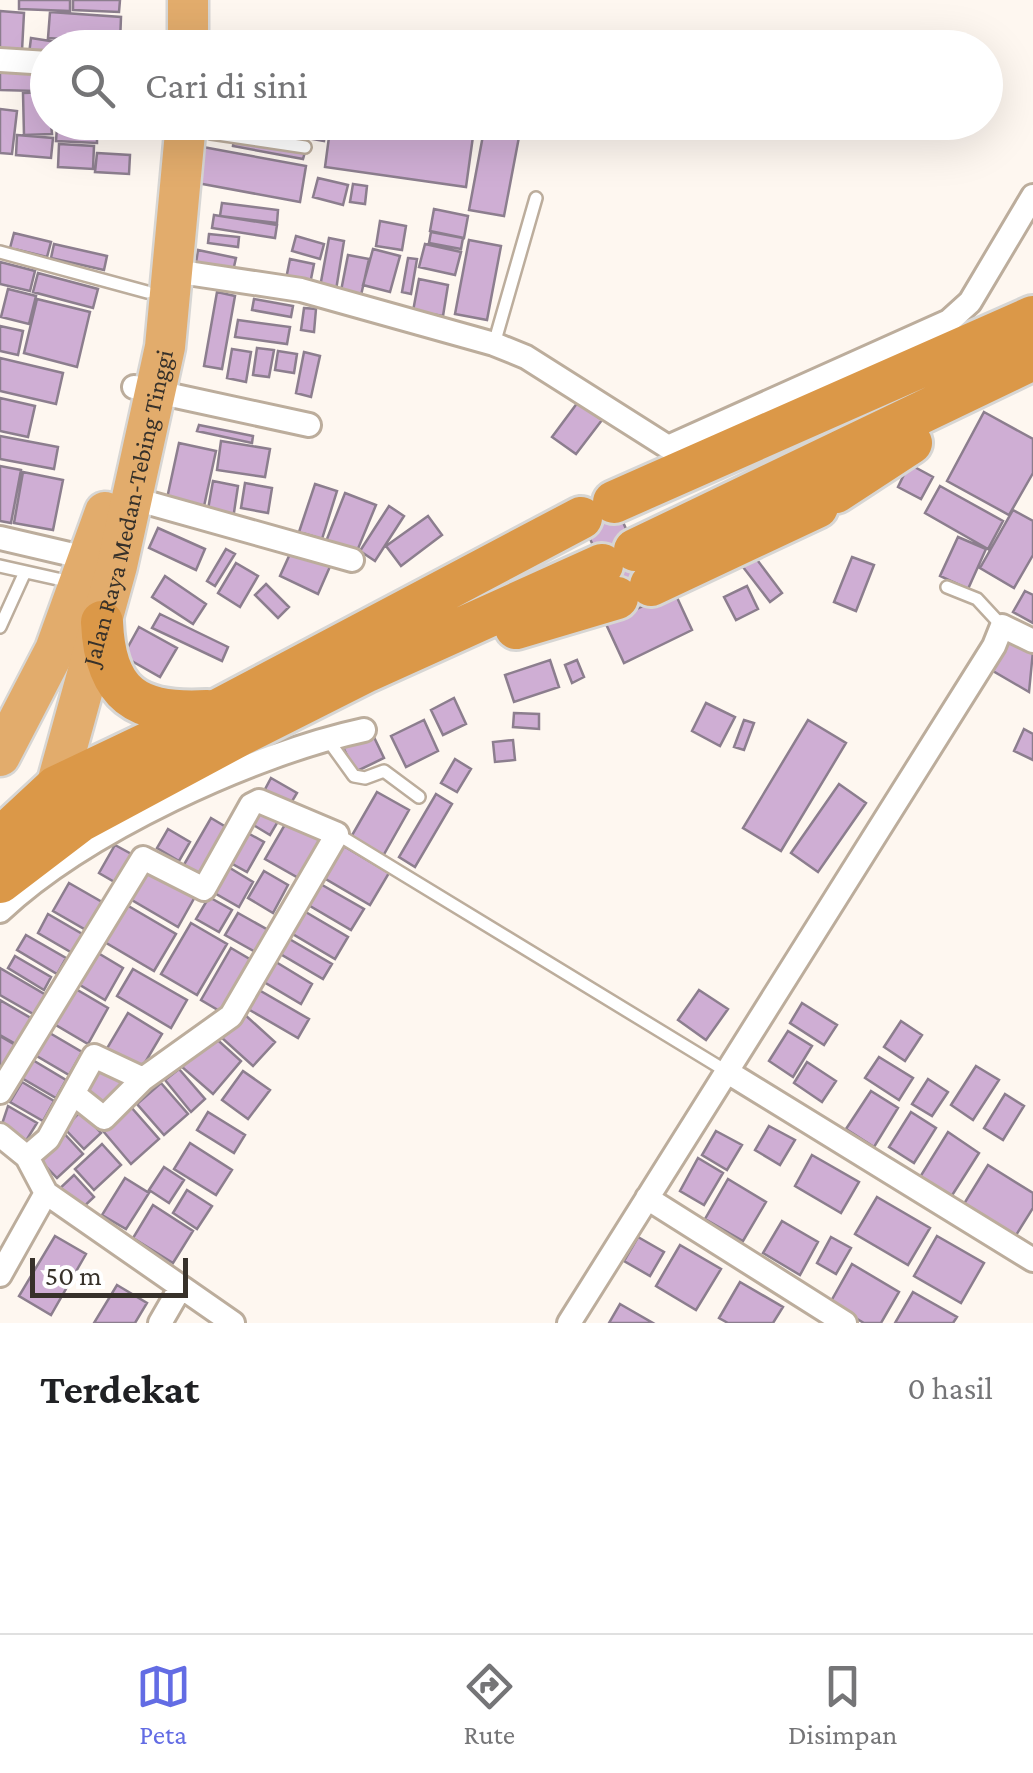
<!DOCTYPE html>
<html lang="id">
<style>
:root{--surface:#fff;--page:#f2f2f2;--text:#202124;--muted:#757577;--line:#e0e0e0;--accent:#636ce4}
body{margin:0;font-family:"Crimson Pro",serif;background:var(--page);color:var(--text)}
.scale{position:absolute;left:30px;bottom:25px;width:158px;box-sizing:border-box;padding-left:10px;border:5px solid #37312a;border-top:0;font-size:28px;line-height:35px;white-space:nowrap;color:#37312a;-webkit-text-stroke:8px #fff;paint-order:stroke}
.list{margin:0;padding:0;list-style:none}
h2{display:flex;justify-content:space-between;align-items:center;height:130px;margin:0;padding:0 40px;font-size:42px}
h2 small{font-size:32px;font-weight:400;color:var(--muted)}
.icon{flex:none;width:55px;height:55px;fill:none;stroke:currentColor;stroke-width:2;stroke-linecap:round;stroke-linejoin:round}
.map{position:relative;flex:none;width:1033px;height:1323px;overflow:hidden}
.search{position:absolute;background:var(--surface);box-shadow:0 10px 40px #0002;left:30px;right:30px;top:30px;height:110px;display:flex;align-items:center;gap:25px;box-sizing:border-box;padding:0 35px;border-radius:55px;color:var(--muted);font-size:38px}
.sheet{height:310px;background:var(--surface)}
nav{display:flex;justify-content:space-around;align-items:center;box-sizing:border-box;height:140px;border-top:2px solid var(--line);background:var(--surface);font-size:28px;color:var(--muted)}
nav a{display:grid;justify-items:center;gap:5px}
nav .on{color:var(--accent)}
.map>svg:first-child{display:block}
.building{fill:#cfaed4;stroke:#8c7e8e;stroke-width:2.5}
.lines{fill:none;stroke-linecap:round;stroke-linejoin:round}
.service-casing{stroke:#bcad9c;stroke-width:16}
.minor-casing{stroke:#bcad9c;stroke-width:28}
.trunk-casing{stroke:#d7d6d4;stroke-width:45}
.motorway-casing{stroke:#d7d6d4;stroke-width:48}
.service{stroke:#fff;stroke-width:11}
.minor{stroke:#fff;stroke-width:22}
.trunk{stroke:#e2ac6c;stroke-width:40}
.motorway{stroke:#db9848;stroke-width:42}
.labels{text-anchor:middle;stroke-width:8;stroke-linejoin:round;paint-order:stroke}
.street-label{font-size:25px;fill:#37312a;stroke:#fff}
</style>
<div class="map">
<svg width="1033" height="1323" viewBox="0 0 1033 1323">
<rect width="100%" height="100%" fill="#fef7f0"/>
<!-- building -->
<path class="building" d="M19,0h51v11l-51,-2z
M73,0h47l-1,12 -46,-2z
M0,11l24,2 -2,38 -22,-2z
M50,12l71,5 -1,26 -72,-5z
M31,38l64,10h-47v8l-19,-2z
M0,67l37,1 -1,23 -36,-1z
M48,92l4,42 -28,1 -1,-42z
M0,109l17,2 -5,43 -12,-1z
M309,122h18l-3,19 -17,-3z
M331,122h144l-9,65 -141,-20z
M57,127l40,2v14l-41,-2z
M484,130l35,7 -15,79 -35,-6z
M17,135l36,3 -2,20 -35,-3z
M234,139l71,13 -2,7 -70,-13z
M59,144l35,2 -1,23 -35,-2z
M203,147l103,19 -6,36 -103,-19z
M97,153l33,2 -1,19 -34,-2z
M318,178l30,7 -5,20 -30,-8z
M353,184l14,2 -2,18 -15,-2z
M222,203l56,7 -1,13 -57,-7z
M434,209l34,7 -4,22 -34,-7z
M214,215l63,10 -2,13 -63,-10z
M380,221l26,5 -4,24 -26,-4z
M431,232l32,6 -2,11 -32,-6z
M14,233l37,9 -4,15 -37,-9z
M209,234l30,3 -1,10 -30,-4z
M296,236l28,8 -4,15 -28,-8z
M329,238l15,3 -8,49 -16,-3z
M469,240l32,6 -14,74 -32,-6z
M54,244l53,12 -3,14 -53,-12z
M425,244l36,8 -6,23 -36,-8z
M373,249l27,7 -10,36 -27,-7z
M198,250l38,8 -3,13 -37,-8z
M348,255l21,4 -9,41 -20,-4z
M408,258l9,1 -6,35 -9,-2z
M290,259l24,5 -4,20 -24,-5z
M0,262l35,9 -5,20 -30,-7z
M38,273l60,16 -5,19 -60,-16z
M419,279l29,6 -5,31 -30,-5z
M8,289l28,7 -7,28 -28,-7z
M217,292l18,4 -13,73 -18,-3z
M37,299l53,13 -13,55 -53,-14z
M254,299l39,7 -2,11 -39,-7z
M304,308l12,1 -2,23 -13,-2z
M238,320l52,7 -3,17 -52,-7z
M0,326l23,5 -5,24 -18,-4z
M257,348l17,2 -5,27 -16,-2z
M232,349l19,3 -5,30 -19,-4z
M278,351l19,3 -3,19 -19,-3z
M304,352l16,4 -9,41 -15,-4z
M0,358l63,15 -7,31 -56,-13z
M0,398l35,8 -7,31 -28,-6z
M578,402l24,18 -26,34 -24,-17z
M984,412l49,27v34l-24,42 -62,-34z
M199,425l54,11 -1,7 -55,-12z
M0,436l58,11 -4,22 -54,-10z
M221,441l49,8 -5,28 -48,-7z
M179,443l37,8 -13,60 -37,-8z
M909,464l24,13 -12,22 -23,-12z
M0,466l21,4 -10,53 -11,-2z
M23,472l40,8 -10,50 -39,-7z
M213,481l25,5 -5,33 -26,-4z
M245,483l27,5 -4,25 -27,-5z
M315,484l22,7 -15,48 -23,-7z
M940,486l63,35 -15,28 -63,-36z
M345,493l31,12 -21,51 -30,-12z
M614,502l42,94 -33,15 -43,-94z
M389,506l15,10 -29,45 -15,-10z
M1013,510l20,11v34l-19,33 -34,-20z
M428,516l14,19 -41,31 -15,-20z
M158,528l47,21 -9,21 -47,-22z
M958,537l28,12 -18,40 -28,-13z
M294,545l38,17 -14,32 -38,-18z
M226,549l9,5 -20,32 -8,-5z
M755,557l27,36 -12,9 -27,-35z
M852,557l22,8 -18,46 -22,-9z
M236,563l22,13 -18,31 -22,-14z
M165,576l41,28 -13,20 -41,-27z
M266,584l23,23 -11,11 -23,-23z
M747,586l11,23 -22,11 -12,-23z
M674,591l18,39 -68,33 -18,-39z
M1025,591l8,4v28l-20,-11z
M160,614l68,33 -6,14 -70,-33z
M139,627l38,21 -17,29 -37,-21z
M1011,638l22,13 -4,41 -36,-21z
M550,660l9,27 -45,15 -9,-27z
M577,660l7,17 -12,6 -7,-18z
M454,698l12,26 -23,11 -12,-25z
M706,703l29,14 -15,29 -28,-15z
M514,713l25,1v15l-26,-2z
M424,720l14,31 -32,16 -15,-31z
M744,720l10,3 -10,27 -10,-3z
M808,720l38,23 -65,108 -38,-23z
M1024,729l9,5v26l-19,-9z
M372,733l12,25 -29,14 -12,-25z
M513,740l2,20 -20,2 -2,-20z
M455,759l16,10 -14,23 -16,-9z
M271,778l26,15 -9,15 -25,-15z
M839,784l27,19 -48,69 -27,-19z
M377,792l32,18 -26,46 -32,-19z
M436,794l16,10 -37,63 -16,-10z
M255,804l25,14 -10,17 -25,-15z
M211,818l15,9 -28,49 -16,-8z
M287,821l37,22 -22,37 -37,-21z
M168,829l22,13 -11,19 -22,-13z
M246,832l18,10 -17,30 -18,-10z
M115,845l20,11 -17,28 -19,-11z
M342,845l47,28 -19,32 -46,-27z
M144,864l52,31 -18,32 -53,-31z
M225,865l28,17 -14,25 -28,-16z
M264,871l24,14 -15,28 -25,-15z
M317,882l47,27 -13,21 -46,-27z
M69,883l33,19 -16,28 -33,-19z
M209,897l23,13 -13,22 -23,-13z
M125,904l51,30 -22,37 -51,-30z
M304,911l44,26 -13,22 -44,-26z
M238,913l32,18 -13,22 -32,-18z
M48,914l36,21 -10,19 -36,-21z
M191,923l36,21 -30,51 -36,-21z
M26,935l40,23 -9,16 -40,-24z
M286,937l46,27 -9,15 -46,-27z
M88,947l35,21 -18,32 -35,-21z
M231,948l22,13 -30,52 -22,-13z
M15,956l36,21 -7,13 -36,-22z
M276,962l36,22 -11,20 -37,-22z
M0,968l46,27 -11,20 -35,-20z
M133,969l54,31 -16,28 -54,-32z
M69,985l39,23 -20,36 -39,-23z
M259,990l50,29 -11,19 -50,-29z
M699,990l29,19 -22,31 -28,-20z
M0,1000l36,21 -15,26 -21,-12z
M802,1003l35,22 -13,20 -34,-22z
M128,1013l34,21 -22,37 -34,-21z
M244,1014l31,28 -22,24 -31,-28z
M901,1021l21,14 -17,26 -21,-14z
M788,1031l24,15 -19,31 -24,-16z
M48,1032l34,20 -13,23 -34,-20z
M211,1034l30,27 -28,33 -31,-27z
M0,1036l17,10 -17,29z
M879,1057l34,21 -14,22 -34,-22z
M31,1059l35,21 -10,18 -36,-21z
M100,1060l27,18 -21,31 -27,-18z
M807,1062l29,19 -14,21 -28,-19z
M976,1066l23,14 -26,40 -22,-15z
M179,1069l26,30 -14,13 -26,-32z
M243,1071l27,19 -22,29 -26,-19z
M928,1079l20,13 -16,24 -20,-12z
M22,1082l32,19 -11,20 -33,-19z
M161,1083l27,31 -24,21 -27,-31z
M871,1091l27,17 -24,39 -28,-18z
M1005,1094l19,12 -21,34 -19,-12z
M8,1106l29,17 -13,21 -24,-14z
M131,1107l28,32 -28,25 -28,-33z
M81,1111l20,22 -17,16 -20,-21z
M208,1112l37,23 -11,18 -37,-23z
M911,1112l25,16 -22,35 -25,-16z
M769,1126l26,14 -15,25 -25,-15z
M60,1129l23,25 -26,24 -23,-24z
M716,1131l26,14 -15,25 -25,-15z
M948,1132l31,21 -28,44 -31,-20z
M190,1143l42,27 -16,25 -42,-26z
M102,1144l19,21 -27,25 -19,-21z
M812,1155l47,27 -18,31 -46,-27z
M698,1158l25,15 -19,32 -24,-14z
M988,1165l45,28v15l-20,32 -51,-33z
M164,1167l20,13 -15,23 -20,-13z
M74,1175l20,22 -18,17 -20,-22z
M125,1178l24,15 -23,36 -24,-14z
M728,1179l38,23 -23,39 -38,-22z
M187,1190l25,16 -15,23 -24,-16z
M877,1197l53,31 -22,37 -53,-31z
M153,1205l40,26 -20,32 -40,-25z
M782,1221l36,21 -18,33 -37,-22z
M55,1236l31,18 -35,61 -32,-19z
M937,1236l47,27 -23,40 -47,-27z
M638,1237l26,15 -14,24 -26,-15z
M831,1237l20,11 -15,26 -19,-11z
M680,1245l41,24 -25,41 -40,-24z
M852,1264l47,28 -18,31h-17l-34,-20z
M740,1282l43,25 -10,16h-45l-9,-5z
M117,1285l30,18 -12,20h-41z
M913,1292l44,25 -4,6h-58z
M620,1304l33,19h-44z"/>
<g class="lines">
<!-- service casing -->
<g class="service-casing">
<path id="service" d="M194,122l17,11 94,14
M0,252l147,40
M494,344l42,-146
M0,566l71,16
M947,587l30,12 25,27
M0,627l25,-55
M328,740l26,36 11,2 19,-7 35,26
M337,834l389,237"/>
</g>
<!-- minor casing -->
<g class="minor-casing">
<path id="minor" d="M0,60l48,3
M174,271l127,19 193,54 32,13 142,90 281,-126 21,-19 63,-106
M134,387l175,38
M124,496l228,64
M0,538l99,23
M0,911c84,-79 252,-157 364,-181
M726,1071l307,189
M0,1092l143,-234 61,31 47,-84 8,-4 78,33 -106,182 -88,63 -39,39 -29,-23
M0,1135l27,22 19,36 187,130
M27,1157l21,-18 46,-83 49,23
M647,1198l198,125
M0,1275l46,-82
M160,1323l19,-33
M569,1323l425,-677 8,-20 31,15"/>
</g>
<!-- trunk casing -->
<g class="trunk-casing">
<g id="trunk">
<path d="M188,48v-48"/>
<path d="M0,756l55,-106 50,-138"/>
<path id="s1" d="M41,809l15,-22 61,-221 48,-219 21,-225"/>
</g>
</g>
<!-- motorway casing -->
<g class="motorway-casing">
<path id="motorway" d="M836,492l75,-49
M614,502l419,-185
M635,550l398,-191
M651,585l166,-78
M102,622c3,73 35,93 105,89
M516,628l101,-30
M0,839l56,-52 162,-77 363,-192
M0,882l80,-61 160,-86 127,-64 235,-106"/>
</g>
<!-- service -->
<use href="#service" class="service"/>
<!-- minor -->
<use href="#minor" class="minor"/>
<!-- trunk -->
<use href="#trunk" class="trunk"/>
<!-- motorway -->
<use href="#motorway" class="motorway"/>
</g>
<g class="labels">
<!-- street labels -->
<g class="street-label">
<text dy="9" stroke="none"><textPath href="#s1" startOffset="315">Jalan Raya Medan-Tebing Tinggi</textPath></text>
</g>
</g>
</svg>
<div class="scale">50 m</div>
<div class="search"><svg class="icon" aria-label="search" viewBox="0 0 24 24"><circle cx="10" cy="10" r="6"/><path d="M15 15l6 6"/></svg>Cari di sini</div>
</div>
<section class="sheet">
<h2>Terdekat<small>0 hasil</small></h2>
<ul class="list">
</ul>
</section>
<nav>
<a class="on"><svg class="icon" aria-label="map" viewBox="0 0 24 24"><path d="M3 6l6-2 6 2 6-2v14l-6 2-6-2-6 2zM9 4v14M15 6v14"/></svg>Peta</a>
<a><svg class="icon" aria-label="directions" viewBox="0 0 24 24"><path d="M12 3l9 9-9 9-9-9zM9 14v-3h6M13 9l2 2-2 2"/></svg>Rute</a>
<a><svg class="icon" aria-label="saved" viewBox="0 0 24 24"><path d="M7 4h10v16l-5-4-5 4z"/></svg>Disimpan</a>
</nav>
